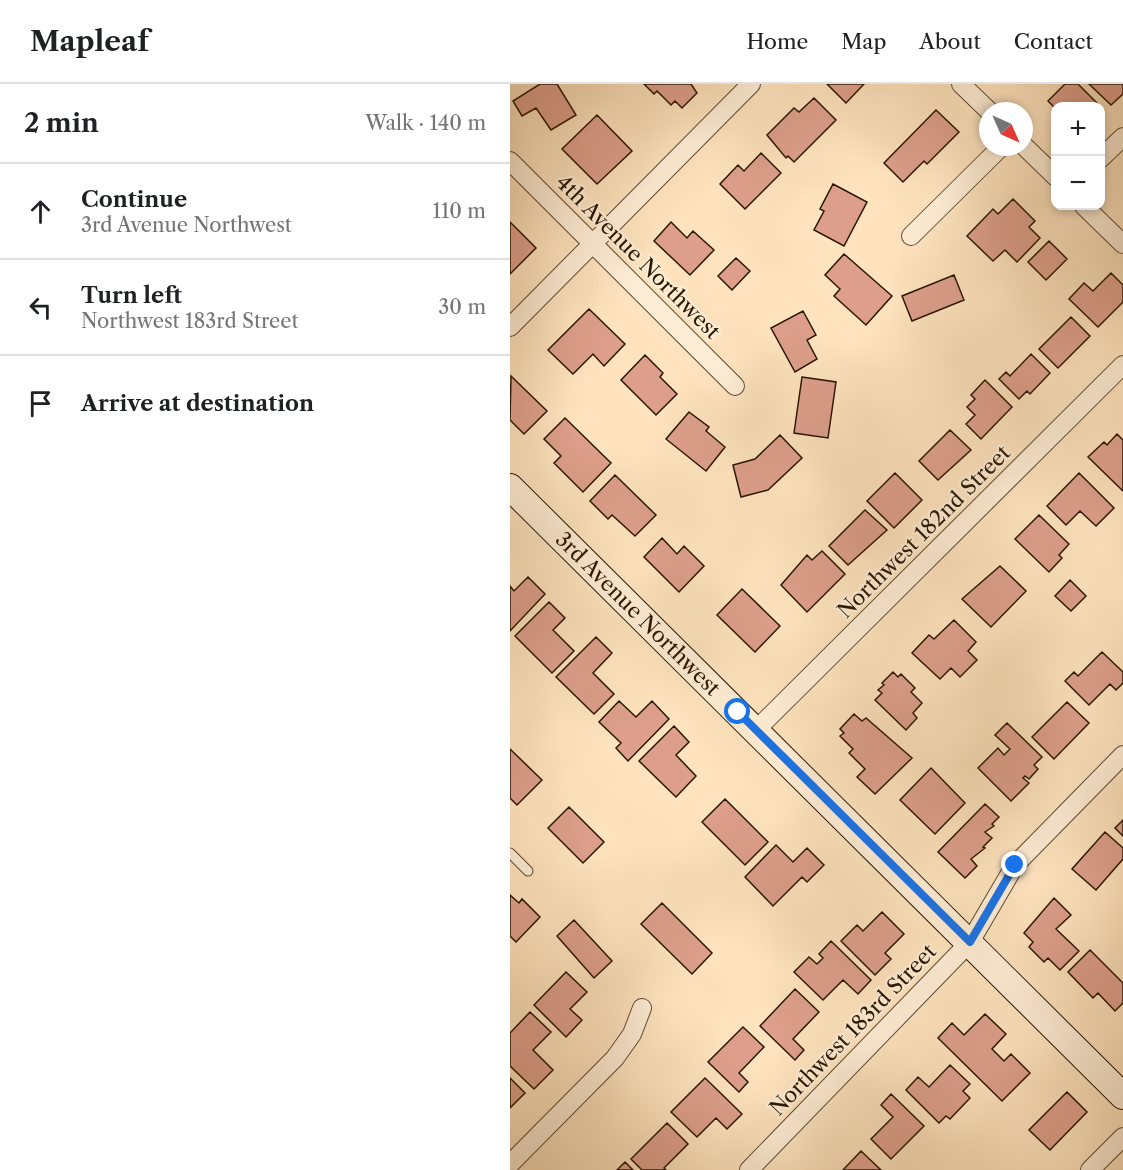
<!DOCTYPE html>
<meta charset="utf-8">
<style>
:root{--surface:#fff;--page:#f2f2f2;--text:#202124;--muted:#757577;--line:#e0e0e0}
body{margin:0;font-family:"Libre Caslon Text",serif;background:var(--page);color:var(--text)}
.controls{position:absolute;right:18px;top:18px;display:grid;overflow:hidden;border-radius:12px;box-shadow:0 3px 9px #0003}
.controls button{width:54px;height:54px;display:grid;place-items:center;padding:0;border:0;border-bottom:2px solid var(--line);background:var(--surface);color:var(--text);font:30px sans-serif}
.compass{position:absolute;left:469px;top:18px;width:54px;height:54px;border-radius:50%;background:var(--surface);box-shadow:0 3px 9px #0003;rotate:135deg}
.stop{position:absolute;width:18px;height:18px;margin:-14px;border:4px solid #1a73e8;border-radius:50%;background:#fff}
.stop.end{background:#1a73e8;border-color:#fff;box-shadow:0 2px 6px #0008}
.list{margin:0;padding:0;list-style:none}
h2{display:flex;justify-content:space-between;align-items:center;height:78px;margin:0;padding:0 24px;font-size:26px}
h2 small{font-size:20px;font-weight:400;color:var(--muted)}
.list li{display:grid;grid-template-columns:39px 1fr auto;gap:18px;align-items:center;box-sizing:border-box;height:96px;padding:0 24px;border-top:2px solid var(--line)}
.list b{display:block;font-size:22px;white-space:nowrap}
.list p{margin:0;font-size:20px;white-space:nowrap;color:var(--muted)}
.list em{font-size:20px;font-style:normal;color:var(--muted)}
.icon{flex:none;width:33px;height:33px;fill:none;stroke:currentColor;stroke-width:2;stroke-linecap:round;stroke-linejoin:round}
.map{position:relative;flex:none;width:613px;height:1086px;overflow:hidden}
header{display:flex;align-items:center;gap:36px;box-sizing:border-box;height:84px;padding:0 30px;background:var(--surface);border-bottom:2px solid var(--line)}
header strong{font-size:28px}
nav{display:flex;gap:33px;margin-inline-start:auto;font-size:21px}
main{display:flex}
aside{flex:1;background:var(--surface)}
.map>svg:first-child{display:block}
.building{fill:#dd9f8b;stroke:#2a1701;stroke-width:1.5}
.lines{fill:none;stroke-linecap:round;stroke-linejoin:round}
.lane-casing{stroke:#5f4a30;stroke-width:11}
.street-casing{stroke:#5f4a30;stroke-width:20}
.secondary-casing{stroke:#2a1701;stroke-width:28}
.lane{stroke:#feedd5;stroke-width:9}
.street{stroke:#feedd5;stroke-width:18}
.secondary{stroke:#feedd5;stroke-width:26}
.route{stroke:#1a73e8;stroke-width:8}
.labels{text-anchor:middle;stroke-width:4.5;stroke-linejoin:round;paint-order:stroke}
.street-label{font-size:21px;fill:#2a1701;stroke:#feedd5}
</style>
<header>
<strong>Mapleaf</strong>
<nav><a>Home</a><a>Map</a><a>About</a><a>Contact</a></nav>
</header>
<main>
<aside>
<h2>2 min<small>Walk · 140 m</small></h2>
<ul class="list">
<li><svg class="icon" aria-label="ahead" viewBox="0 0 24 24"><path d="M12 20V5M6 11l6-6 6 6"/></svg><div><b>Continue</b><p>3rd Avenue Northwest</p></div><em>110 m</em></li>
<li><svg class="icon" aria-label="left" viewBox="0 0 24 24"><path d="M17 20v-9H6M10 6l-5 5 5 5"/></svg><div><b>Turn left</b><p>Northwest 183rd Street</p></div><em>30 m</em></li>
<li><svg class="icon" aria-label="arrive" viewBox="0 0 24 24"><path d="M6 21V4h12l-3 4 3 4H6"/></svg><div><b>Arrive at destination</b></div></li>
</ul>
</aside>
<div class="map">
<svg width="613" height="1086" viewBox="0 0 613 1086">
<rect width="100%" height="100%" fill="#fee3be"/>
<filter id="stains"><feTurbulence type="fractalNoise" baseFrequency=".00333" numOctaves="4"/><feColorMatrix values="0 0 0 0 .2 0 0 0 0 .09 0 0 0 0 .02 0 0 0 .5 -.17"/></filter>
<radialGradient id="worn" r=".72"><stop offset=".6" stop-color="#630" stop-opacity="0"/><stop offset="1" stop-color="#630" stop-opacity=".3"/></radialGradient>
<!-- building -->
<path class="building" d="M30,0h17l19,31 -25,15 -15,-22 -14,8 -9,-15z
M134,0h47l6,9 -15,15 -7,-7 -4,4 -14,-14 -3,3z
M317,0h37l-18,19z
M555,0h13l22,22h-44v3l-8,-8z
M579,0h34v10l-12,11z
M304,14l22,22 -42,42 -6,-6 -2,2 -19,-23 27,-27 5,4z
M426,26l23,22 -32,32 -3,-3 -21,21 -19,-19z
M87,31l35,36 -35,33 -35,-35z
M251,69l20,20 -36,36 -25,-25 18,-19 6,6z
M323,100l34,18 -23,44 -30,-16 10,-19 -4,-2z
M503,115l22,22 -6,6 11,11 -23,24 -12,-12 -12,11 -26,-25 26,-27 5,5z
M0,138l26,26 -26,26z
M161,138l16,16 6,-7 21,19 -24,25 -36,-34z
M539,157l18,18 -21,21 -18,-18z
M334,170l48,42 -26,29 -32,-29 6,-7 -15,-14z
M226,174l14,13 -18,19 -14,-14z
M601,189l12,12v17l-25,25 -29,-28 15,-16 9,8z
M444,191l10,25 -52,21 -10,-25z
M79,225l36,35 -21,22 -11,-12 -20,20 -25,-24z
M293,227l13,24 -9,5 10,19 -22,13 -24,-44z
M561,233l19,19 -32,32 -19,-19z
M521,270l19,19 -20,21 -3,-3 -8,8 -20,-20 7,-7 4,4z
M135,271l18,18 -3,4 17,17 -21,21 -35,-35z
M1,292l36,35 -23,23 -14,-14z
M292,293l34,5 -8,56 -34,-5z
M475,296l27,27 -31,32 -15,-15 9,-9 -8,-8 8,-8 -4,-4z
M179,328l20,15 -3,4 19,16 -19,24 -40,-32z
M55,334l46,45 -28,29 -29,-29 7,-7 -17,-17z
M440,346l21,20 -33,30 -19,-19z
M607,350l6,6v51l-35,-34 16,-15 3,3z
M270,351l22,23 -34,32 -27,7 -8,-32 22,-6z
M385,389l27,27 -28,28 -27,-27z
M569,389l35,35 -18,18 -16,-15 -14,14 -19,-19z
M105,391l41,40 -21,21 -23,-21 -4,4 -18,-18z
M355,426l22,20 -39,35 -19,-19z
M529,431l30,29 -10,11 3,3 -13,14 -34,-33z
M152,454l15,16 7,-8 20,20 -25,26 -35,-35z
M312,467l23,23 -38,38 -26,-27 26,-30 5,5z
M490,482l26,25 -35,36 -29,-28z
M18,493l17,17 -35,37v-45l4,5z
M560,496l16,16 -15,15 -16,-15z
M232,505l38,37 -25,26 -38,-37z
M39,518l16,16 -12,12 21,21 -22,22 -37,-37z
M444,536l22,22 -8,9 9,9 -17,17 -9,-9 -11,11 -28,-26 17,-18 5,4z
M86,553l16,16 -19,20 21,21 -20,20 -38,-37z
M592,568l21,20v11l-7,7 -6,-6 -21,21 -24,-24 9,-9 4,4z
M383,588l5,5 3,-3 14,14 -4,4 11,11 -9,10 4,5 -11,12 -31,-30 7,-7 -4,-3 6,-5 -2,-2z
M109,617l17,16 16,-16 17,18 -41,42 -12,-13 5,-5 -22,-21z
M557,618l22,21 -35,36 -22,-22z
M344,630l8,7 4,-3 46,40 -37,36 -18,-17 8,-8 -16,-16 4,-4 -13,-13 4,-3 -4,-4z
M497,639l35,34 -8,8 4,4 -9,10 -4,-3 -2,2 6,5 -18,18 -33,-33 20,-20 6,7 6,-6 -15,-14z
M164,642l15,16 -13,13 20,21 -20,21 -37,-36z
M0,665l32,31 -25,25 -7,-7z
M421,684l34,35 -30,31 -35,-34z
M215,715l43,43 -23,23 -43,-43z
M475,720l14,13 -7,7 2,2 -9,6 7,6 -9,9 2,1 -14,11 6,7 -12,12 -27,-26z
M59,723l35,35 -21,21 -35,-35z
M613,736v16l-8,-8z
M595,748l18,16v11l-27,31 -24,-21z
M266,761l17,17 14,-14 17,17 -17,17 -5,-5 -29,29 -28,-29z
M0,811l9,8 3,-4 18,18 -24,25 -6,-6z
M544,814l17,17 -15,14 23,22 -19,19 -12,-12 -4,4 -15,-15 4,-5 -9,-9z
M152,819l50,50 -20,21 -51,-50z
M372,828l22,22 -19,19 6,6 -16,16 -34,-34 16,-16 6,6z
M64,836l38,41 -18,17 -37,-42z
M321,857l40,39 -13,14 -15,-14 -20,20 -29,-28 15,-15 8,7 6,-6 -4,-4z
M580,866l33,33v20l-8,8 -17,-18 -5,5 -25,-26z
M56,888l21,20 -17,17 12,11 -16,17 -32,-32z
M285,905l24,23 -26,27 11,11 -9,10 -35,-34z
M20,928l21,20 -18,18 20,20 -19,19 -24,-23v-33z
M475,930l21,20 -14,15 12,12 7,-7 19,19 -28,28 -64,-63 14,-15 12,12z
M233,943l21,20 -25,26 9,9 -9,10 -31,-30z
M440,981l20,19 -7,7 7,7 -20,21 -4,-3 -7,7 -33,-33 12,-13 11,10z
M0,994l15,15 -15,15z
M195,994l37,36 -15,15 -11,-11 -19,19 -26,-25z
M557,1008l20,20 -37,38 -21,-20z
M381,1010l33,32 -33,33 -20,-20 22,-22 -12,-12z
M157,1039l21,21 -24,24 2,2h-24l-11,-11z
M351,1067l20,19h-38z
M115,1078l8,8h-16z"/>
<g class="lines">
<!-- lane casing -->
<g class="lane-casing">
<path id="lane" d="M0,769l18,18"/>
</g>
<!-- street casing -->
<g class="street-casing">
<path id="street" d="M451,0l28,27
M514,62l32,31
M590,75l23,-22
M0,77l225,225
M574,122l39,38
M401,152l90,-89
M0,243l241,-243
M246,646l367,-365
M0,1080l105,-106 17,-24 10,-26
M239,1086l221,-228 45,-77 108,-110
M580,1086l33,-33"/>
</g>
<!-- secondary casing -->
<g class="secondary-casing">
<g id="secondary">
<path id="s1" d="M0,403l613,609"/>
</g>
</g>
<!-- lane -->
<use href="#lane" class="lane"/>
<!-- street -->
<use href="#street" class="street"/>
<!-- secondary -->
<use href="#secondary" class="secondary"/>
</g>
<g class="lines">
<!-- route -->
<path class="route" d="M228,628l232,230 45,-77"/>
</g>
<g class="labels">
<!-- street labels -->
<g class="street-label">
<text transform="translate(128 173) rotate(45)" y="7">4th Avenue Northwest</text>
<text transform="translate(414 448) rotate(-45)" y="7">Northwest 182nd Street</text>
<text dy="7" stroke="none"><textPath href="#s1" startOffset="180">3rd Avenue Northwest</textPath></text>
<text transform="translate(343 946) rotate(-46)" y="7">Northwest 183rd Street</text>
</g>
</g>
<rect width="100%" height="100%" filter="url(#stains)"/>
<rect width="100%" height="100%" fill="url(#worn)"/>
</svg>
<div class="controls">
<button>+</button>
<button>−</button>
</div>
<svg class="compass" viewBox="-18 -18 36 36"><path d="M0-13l5 13h-10z" fill="#e53935"/><path d="M0 13l5-13h-10z" fill="#757577"/></svg>
<div class="stop" style="left:228px;top:628px"></div>
<div class="stop end" style="left:505px;top:781px"></div>
</div>
</main>
